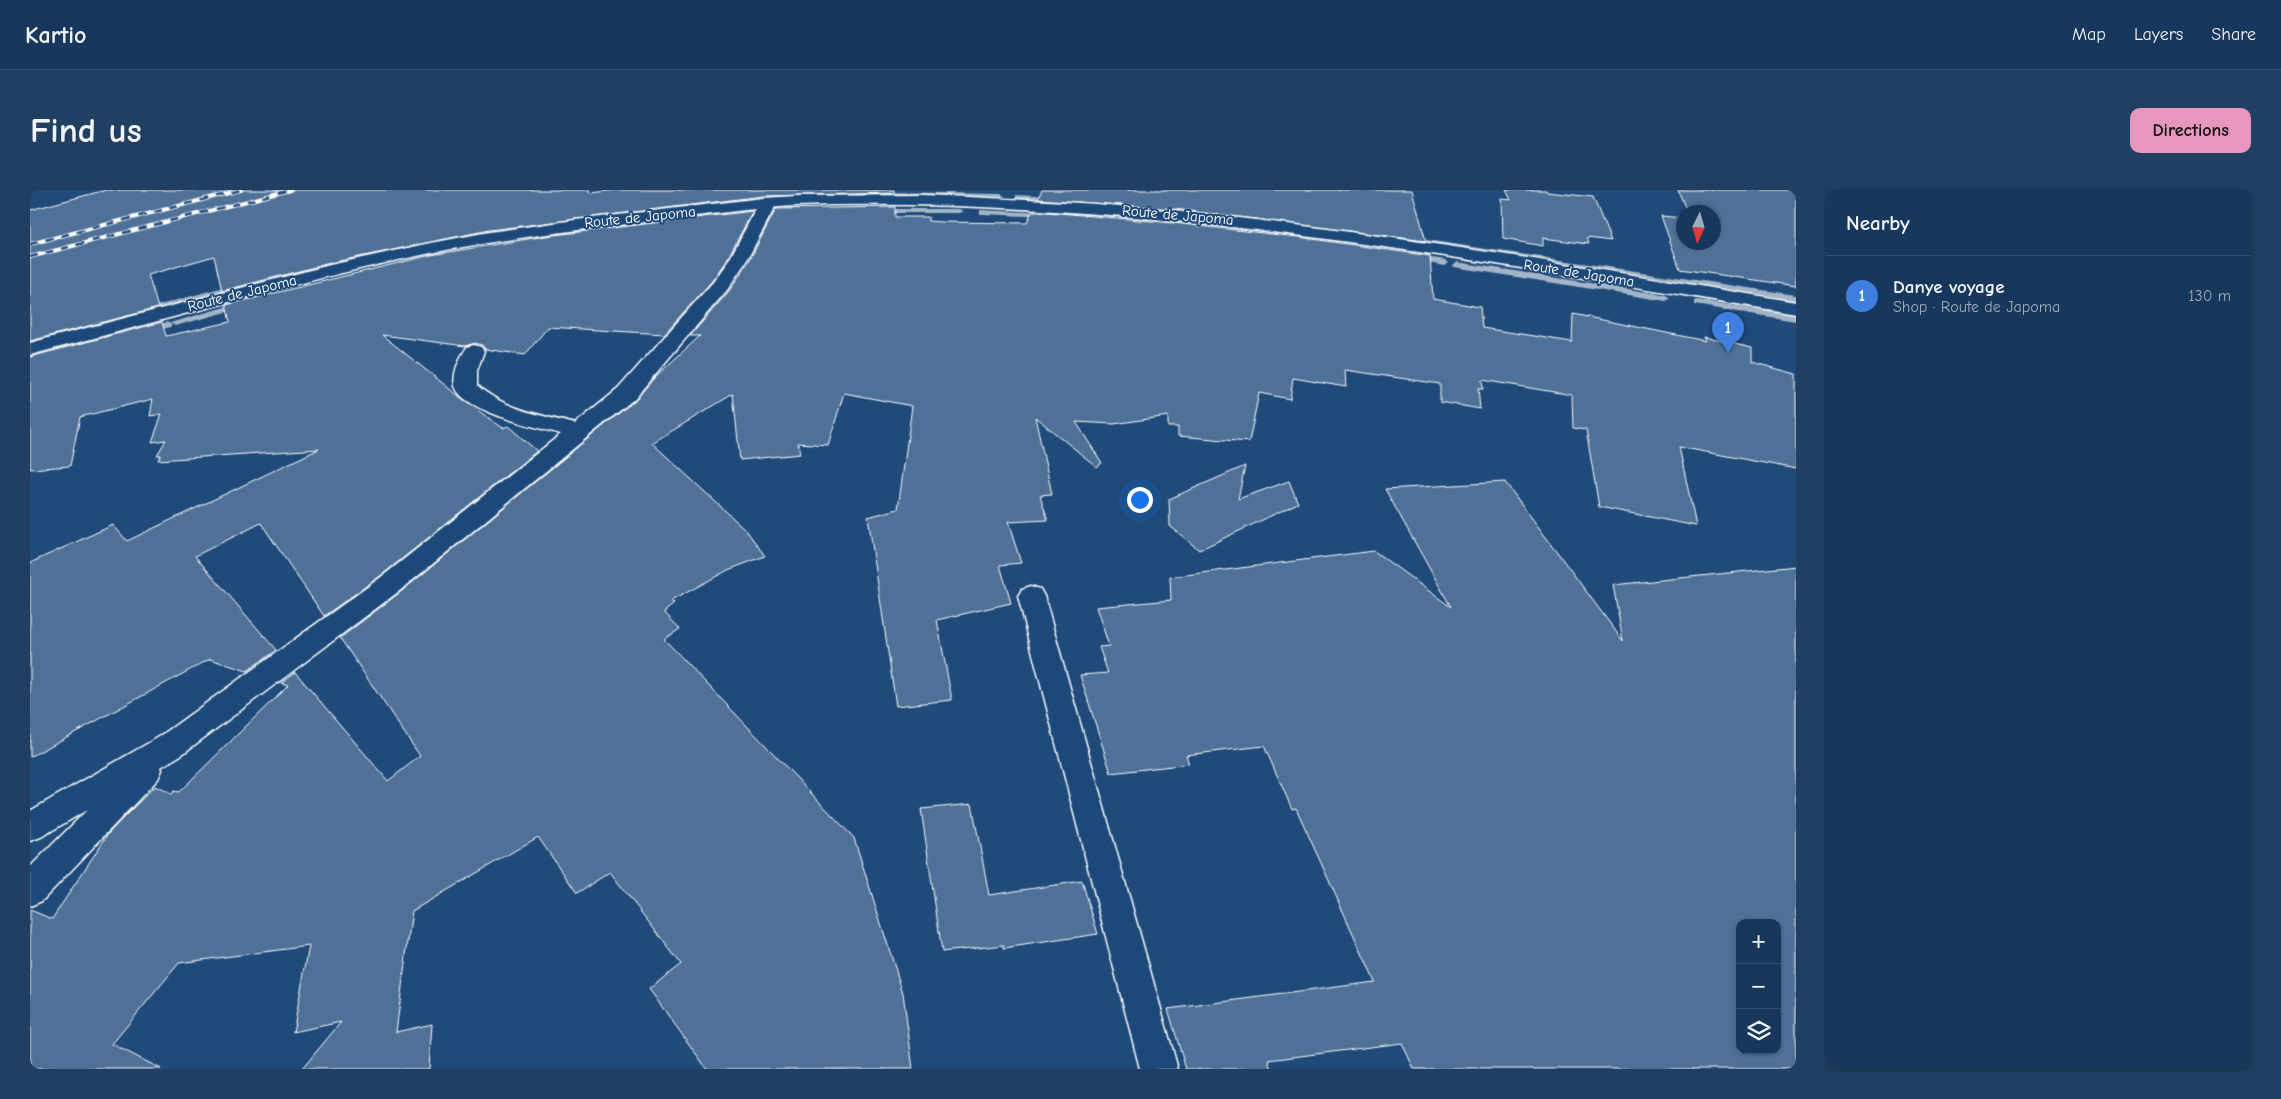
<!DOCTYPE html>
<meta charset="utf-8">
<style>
:root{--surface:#17385c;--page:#203f62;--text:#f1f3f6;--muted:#9eacbb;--line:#365272;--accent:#e797bd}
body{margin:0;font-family:"Comic Neue",sans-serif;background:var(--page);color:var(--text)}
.controls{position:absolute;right:15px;bottom:15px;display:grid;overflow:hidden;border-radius:10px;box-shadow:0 1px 4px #0004}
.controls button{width:45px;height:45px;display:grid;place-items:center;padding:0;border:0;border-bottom:1px solid var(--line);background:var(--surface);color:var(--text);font:25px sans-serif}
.compass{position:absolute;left:1646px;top:15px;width:45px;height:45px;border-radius:50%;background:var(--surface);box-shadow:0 1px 4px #0004;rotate:185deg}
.you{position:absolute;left:1109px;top:309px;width:18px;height:18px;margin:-12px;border:4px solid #fff;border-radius:50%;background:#1a73e8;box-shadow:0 0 0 8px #1a73e833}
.badge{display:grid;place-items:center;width:32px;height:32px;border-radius:50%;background:var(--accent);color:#fff;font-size:16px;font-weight:700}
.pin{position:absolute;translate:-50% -41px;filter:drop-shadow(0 1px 2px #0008)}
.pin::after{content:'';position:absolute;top:26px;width:18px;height:15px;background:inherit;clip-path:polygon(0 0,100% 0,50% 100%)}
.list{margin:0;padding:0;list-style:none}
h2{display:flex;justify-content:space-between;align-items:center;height:65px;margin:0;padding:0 20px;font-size:21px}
h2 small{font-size:16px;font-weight:400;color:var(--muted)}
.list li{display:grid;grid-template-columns:32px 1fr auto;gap:15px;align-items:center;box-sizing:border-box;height:80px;padding:0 20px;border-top:1px solid var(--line)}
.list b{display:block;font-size:19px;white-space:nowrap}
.list p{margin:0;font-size:16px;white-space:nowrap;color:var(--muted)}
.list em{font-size:16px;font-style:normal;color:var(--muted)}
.icon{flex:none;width:28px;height:28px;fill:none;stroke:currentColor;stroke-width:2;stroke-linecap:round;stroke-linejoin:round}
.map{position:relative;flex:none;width:1766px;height:879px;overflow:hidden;border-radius:10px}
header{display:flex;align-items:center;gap:30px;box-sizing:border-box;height:70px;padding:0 25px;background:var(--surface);border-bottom:1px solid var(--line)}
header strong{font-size:24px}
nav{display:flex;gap:28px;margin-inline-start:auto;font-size:18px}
.intro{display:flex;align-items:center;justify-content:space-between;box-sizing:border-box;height:120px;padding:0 30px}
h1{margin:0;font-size:35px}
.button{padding:12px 22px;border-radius:10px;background:var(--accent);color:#111;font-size:18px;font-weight:700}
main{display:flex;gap:30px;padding:0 30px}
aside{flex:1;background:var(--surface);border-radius:10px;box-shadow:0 1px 4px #0004}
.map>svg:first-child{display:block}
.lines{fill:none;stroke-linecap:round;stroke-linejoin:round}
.stream{fill:#a3b5c8;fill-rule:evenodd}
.building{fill:#507197;stroke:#fff;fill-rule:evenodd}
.minor-casing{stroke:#fff;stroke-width:3}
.major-casing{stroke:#fff;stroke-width:3}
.minor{fill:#1f4a7a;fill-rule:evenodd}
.major{fill:#1f4a7a;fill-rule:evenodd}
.rail-casing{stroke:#fff;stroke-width:4}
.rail{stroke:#1f4a7a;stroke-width:2.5;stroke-dasharray:8;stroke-linecap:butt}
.labels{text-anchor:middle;stroke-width:4;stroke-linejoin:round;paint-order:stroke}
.far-street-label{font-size:15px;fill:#fff;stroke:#1f4a7a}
</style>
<header>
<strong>Kartio</strong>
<nav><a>Map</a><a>Layers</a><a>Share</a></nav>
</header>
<div class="intro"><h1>Find us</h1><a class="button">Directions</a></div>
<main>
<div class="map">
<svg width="1766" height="879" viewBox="0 0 1766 879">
<rect width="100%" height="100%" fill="#1f4a7a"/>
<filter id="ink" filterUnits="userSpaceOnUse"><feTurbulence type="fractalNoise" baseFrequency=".02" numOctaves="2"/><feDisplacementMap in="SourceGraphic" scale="10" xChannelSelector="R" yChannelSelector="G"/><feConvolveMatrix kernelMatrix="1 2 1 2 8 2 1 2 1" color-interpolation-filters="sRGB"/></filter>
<g filter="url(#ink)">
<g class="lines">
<!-- stream -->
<path class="stream" d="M848,2h3v4l-66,2 -4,-2 4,-2z
M856,2l115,2 4,2 -4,2 -112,-2h-3z
M986,5l38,2 4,2 -4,2 -35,-2h-3z
M718,9l4,2 -1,2 -43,3 -4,-2 4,-2z
M669,12l4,2 -1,2 -25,2 -4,-2 4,-2z
M845,19h84l4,2 -4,2h-84z
M950,20l67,3 4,2 -4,2 -64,-3h-3z
M555,26h3v4l-35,4 -4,-2 4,-2z
M509,32h3v4l-44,7 -4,-2z
M1363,45l403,60v6l-400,-62 -4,-2z
M372,57h3v4l-120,27 -4,-3z
M1383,65l32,5 4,3 -4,3 -35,-6 -1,-2z
M1427,72l209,33 4,3 -4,3 -212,-34 -1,-2z
M208,93l4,3 -1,2 -119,32 -5,-3z
M1667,110l99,15v6l-102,-16v-4z
M212,112l4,3 -1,2 -70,19 -5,-3z
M137,132l5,3 -2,2 -22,6 -5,-3z"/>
</g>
<!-- building -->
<path class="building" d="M76,0h484l1,3 26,-3h277v3l-131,3 -274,34 -159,33 -108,28 -8,-35 -66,19 10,33 -128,33v-131z
M1012,0h370l14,51 -252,-32 -136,-10z
M1476,0h40l1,2 46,5 18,44 -24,-3 2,6 -46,-6v8l-40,-7 -1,-40 9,1z
M1648,0h118v96l-116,-17 -19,-53 23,2v24h30v-30h-27z
M865,17v10h33v4l13,1 86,1 5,-11h15l126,11 125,14 132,19 3,43 47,8 2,21 90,14 1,-28 133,27 -2,-4 48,11v14l44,12v95l-117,-22 17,79 -97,-19 -13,-77 -13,-2 -1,-33 -90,-15 1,9h-5l2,20 -40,-7v-18l-95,-14 1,17 -53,-9 -3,21 -31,-6 -10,49 -71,-6v-9h-10v-11l-54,8 -38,-2 26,41 -5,4 -62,-50 17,77 -12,1 8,25 -40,2 13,41 -21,2 11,38 -74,17 15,80 -56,6 -28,-189 30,-8 14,-103 -68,-13 -16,52 -30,-2 2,11 -60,6 -7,-66 -81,49 94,87 19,26 -37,14 -57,31 3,3 -10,8 16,17 -16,10 190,199 49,155 10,76h-206l-58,-80 32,-25 -71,-92 -33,21 -39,-56 -126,74 -16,121 36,-8 -3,45h-127l39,-47 -48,10 16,-86 -130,17 -67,81 49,25h-131v-159l22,9 56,-85 15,-16 32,-32 16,8 3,-3 5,1 109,-107 -7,-2 14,-11 93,109 32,-25 -80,-118 63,-48 232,-190 20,-23 45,-41h-10l39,-45 20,-30 27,-52z
M723,21l-26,48 -15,22 -48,53 -116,-7 -23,28 -40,-6 -3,-4 -7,-2 -10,3 -83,-11 88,70 33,23 5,-2 29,25 -154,123 -59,42 -63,-93 -66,33 81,94 -29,21 -37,-12 -180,98v-194l83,-38 14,16 192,-92 -161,11 3,-5h-4l9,-15 -14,2 10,-28 -12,2 3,-17 -73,18 -10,49 -40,3v-112l132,-35 4,14 64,-14 -4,-17 205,-50 115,-19z
M1215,276l-7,33 51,-18 9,22 -99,47 -29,-24 -1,-27z
M1475,292l118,159 -10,-56 183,-19v503h-382l-12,-26 -133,17 3,9h-86l-18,-60 207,-27 -79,-174 -4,1 -28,-63 -78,9 3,9 -78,9 -31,-98 28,-2 -9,-26 10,-1 -13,-39 75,-7 -1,-23 204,-26 77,56 -66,-118zM1710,733h37v127h-37z
M942,614l17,91 93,-14 16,53 -94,14v-3l-62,7 -21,-143z"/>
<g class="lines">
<!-- minor casing -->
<g class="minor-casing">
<path id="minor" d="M738,8l6,1 3,4 -30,57 -20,30 -93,109 -232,190 -221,166 -20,12 1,3 -4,9 -116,122 -12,5v-39l57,-57 -46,27 -11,4v-30l129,-74 225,-162 177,-141c-21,-6 -100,-23 -106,-48 -3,-12 5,-29 12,-39l7,-2 7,2 3,4 -7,20v14c26,24 64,30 98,39l43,-35 95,-107 16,-22 30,-57 3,-4z
M1001,396l9,3 4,7 134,473h-38l-122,-473 4,-7z"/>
</g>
<!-- major casing -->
<g class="major-casing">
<path id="major" d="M893,5c84,4 168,7 251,16 209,21 415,57 622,91v12c-330,-55 -664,-119 -1000,-108 -45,2 -89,9 -134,14 -77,9 -155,18 -231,33 -135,28 -267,68 -401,102v-12l18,-5 282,-73 101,-22 58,-11 86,-12 188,-22 34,-2z"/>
</g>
<!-- minor -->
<use href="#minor" class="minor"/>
<!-- major -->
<use href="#major" class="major"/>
<!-- rail casing -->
<g class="rail-casing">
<path id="rail" d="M0,54l211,-54
M0,67l260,-67"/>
</g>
<!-- rail -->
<use href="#rail" class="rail"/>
</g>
</g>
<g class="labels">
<!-- far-street labels -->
<g class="far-street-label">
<text transform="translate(1148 25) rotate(5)" y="5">Route de Japoma</text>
<text transform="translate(610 27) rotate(-6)" y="5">Route de Japoma</text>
<text transform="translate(1549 83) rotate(9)" y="5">Route de Japoma</text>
<text transform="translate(212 103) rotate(-14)" y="5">Route de Japoma</text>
</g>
</g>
</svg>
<div class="controls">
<button>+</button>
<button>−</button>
<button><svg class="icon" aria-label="layers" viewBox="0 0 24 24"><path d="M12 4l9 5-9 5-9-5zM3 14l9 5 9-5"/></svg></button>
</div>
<svg class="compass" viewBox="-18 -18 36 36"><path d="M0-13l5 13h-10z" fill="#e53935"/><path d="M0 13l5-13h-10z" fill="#9eacbb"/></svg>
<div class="you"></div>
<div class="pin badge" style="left:1698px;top:163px;background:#3f7fe0">1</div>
</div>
<aside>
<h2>Nearby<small></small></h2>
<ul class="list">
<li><span class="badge" style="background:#3f7fe0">1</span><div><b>Danye voyage</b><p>Shop · Route de Japoma</p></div><em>130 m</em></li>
</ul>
</aside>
</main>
